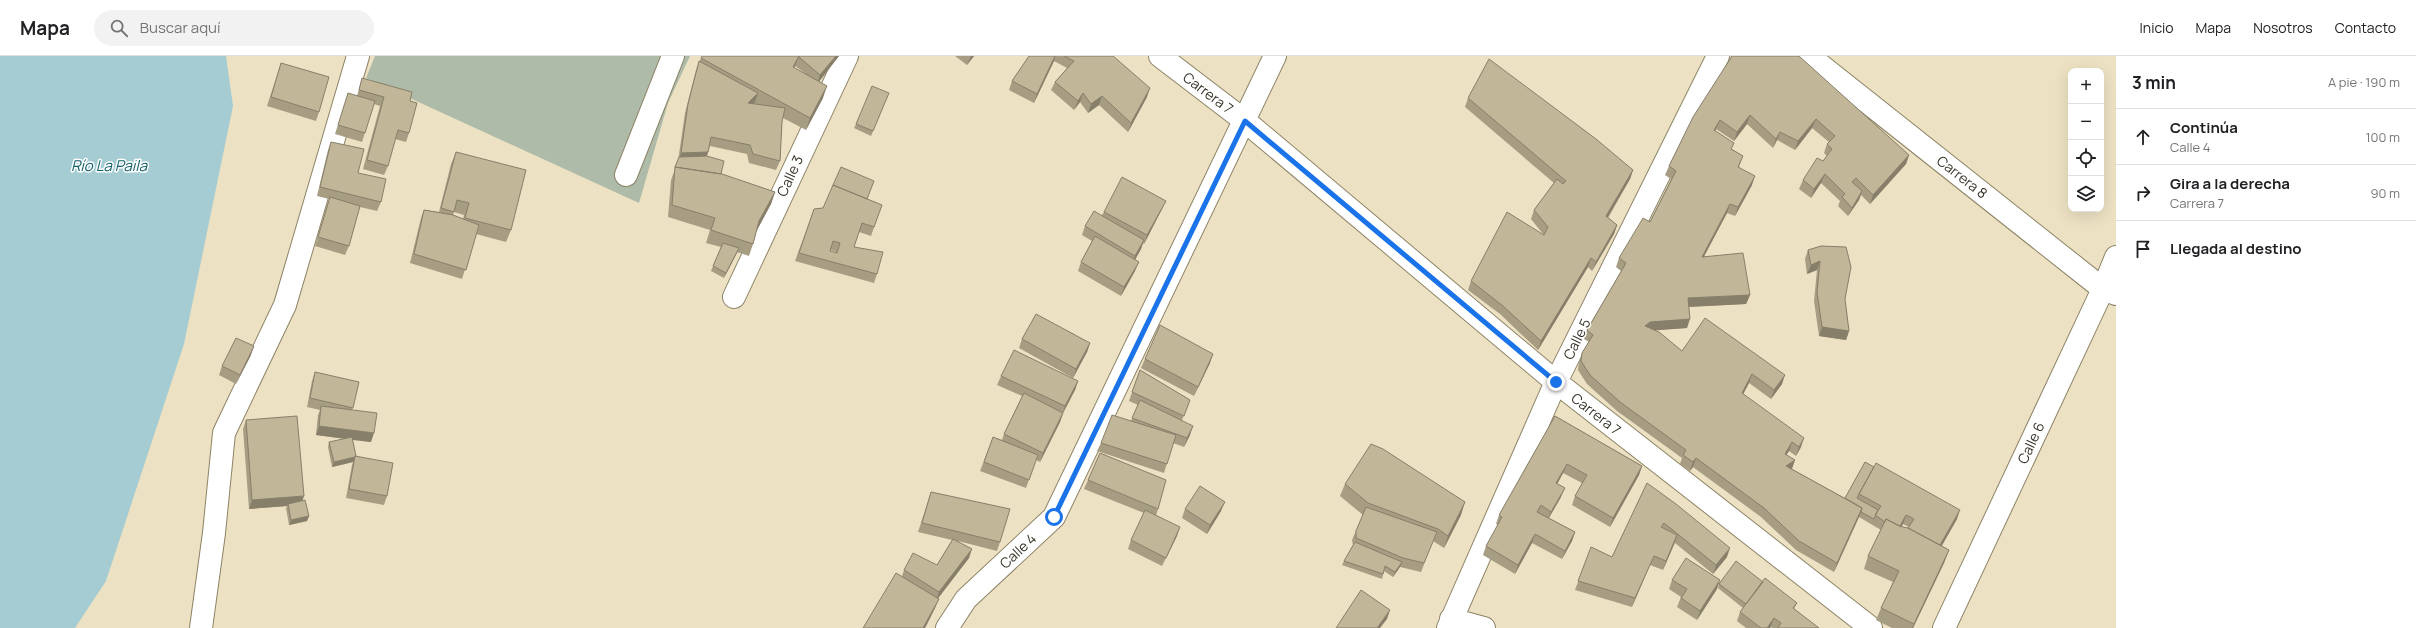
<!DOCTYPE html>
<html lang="es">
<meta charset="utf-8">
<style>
:root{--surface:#fff;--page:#f2f2f2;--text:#202124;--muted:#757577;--line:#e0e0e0}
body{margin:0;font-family:Manrope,sans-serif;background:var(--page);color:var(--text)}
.controls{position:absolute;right:12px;top:12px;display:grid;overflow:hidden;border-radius:8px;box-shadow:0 4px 16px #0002}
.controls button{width:36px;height:36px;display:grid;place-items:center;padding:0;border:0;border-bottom:1px solid var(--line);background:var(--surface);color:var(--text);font:20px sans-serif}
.stop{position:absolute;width:12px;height:12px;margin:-9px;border:3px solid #1a73e8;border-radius:50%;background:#fff}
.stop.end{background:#1a73e8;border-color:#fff;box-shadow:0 1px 4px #0008}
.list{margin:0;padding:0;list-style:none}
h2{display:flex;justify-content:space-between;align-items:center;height:52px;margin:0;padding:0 16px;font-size:17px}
h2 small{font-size:13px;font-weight:400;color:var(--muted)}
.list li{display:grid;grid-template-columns:26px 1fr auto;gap:12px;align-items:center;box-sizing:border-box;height:56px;padding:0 16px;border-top:1px solid var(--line)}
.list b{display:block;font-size:15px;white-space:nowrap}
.list p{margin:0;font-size:13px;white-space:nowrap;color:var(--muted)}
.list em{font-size:13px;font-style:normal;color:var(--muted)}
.icon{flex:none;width:22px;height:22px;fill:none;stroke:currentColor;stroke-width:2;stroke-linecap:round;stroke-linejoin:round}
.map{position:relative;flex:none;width:2116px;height:572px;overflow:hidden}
header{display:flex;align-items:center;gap:24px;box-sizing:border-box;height:56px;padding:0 20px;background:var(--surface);border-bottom:1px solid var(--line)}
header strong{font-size:19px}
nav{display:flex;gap:22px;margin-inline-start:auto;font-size:14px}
.search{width:280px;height:36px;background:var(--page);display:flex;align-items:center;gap:10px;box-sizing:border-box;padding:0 14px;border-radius:22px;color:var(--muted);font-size:15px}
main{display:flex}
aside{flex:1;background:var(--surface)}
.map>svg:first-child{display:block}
.green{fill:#aebba9}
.water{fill:#a5ccd2}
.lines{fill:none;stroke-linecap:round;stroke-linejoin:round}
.minor-casing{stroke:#8d8366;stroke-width:24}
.minor{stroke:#fff;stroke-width:22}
.wall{fill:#a69d83;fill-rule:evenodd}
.shaded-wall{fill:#877f6a}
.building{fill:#c1b698;stroke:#877f6a;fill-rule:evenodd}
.route{stroke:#1a73e8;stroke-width:5}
.labels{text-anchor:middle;stroke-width:3;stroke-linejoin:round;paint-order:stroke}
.street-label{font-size:14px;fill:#3a362a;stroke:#fff}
.water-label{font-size:15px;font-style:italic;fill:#13616b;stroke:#fff}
</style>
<header>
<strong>Mapa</strong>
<div class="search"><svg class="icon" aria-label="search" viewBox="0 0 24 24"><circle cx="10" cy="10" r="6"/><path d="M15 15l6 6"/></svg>Buscar aquí</div>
<nav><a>Inicio</a><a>Mapa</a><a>Nosotros</a><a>Contacto</a></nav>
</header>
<main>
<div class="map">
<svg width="2116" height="572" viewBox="0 0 2116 572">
<rect width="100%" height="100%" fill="#ece1c2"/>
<!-- green -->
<path class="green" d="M375,0h315l-22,47 -29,100 -273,-125z"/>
<!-- water -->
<path class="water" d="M0,0h226l7,50 -49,238 -78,237 -31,47h-75z"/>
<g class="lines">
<!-- minor casing -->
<g class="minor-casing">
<path id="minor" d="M1160,0l85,65 311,261 315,246
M1809,0l294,233 13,5
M626,119l47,-119
M734,241l113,-241
M1451,563l33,9
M201,572l13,-95 10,-100 61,-128 73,-249
M947,572l19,-29 88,-82 221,-461
M1448,572l108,-246 162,-326
M1944,572l159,-339 13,-32"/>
</g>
<!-- minor -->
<use href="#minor" class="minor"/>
</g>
<!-- wall -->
<path class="wall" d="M839,0l-20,26 4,16 -17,32 -23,-12 -1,4 -2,39 -4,9 -27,-7 -2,-9 -37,-8 -3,10 14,18 54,18 -4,12 -14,25 -4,15 -4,12 -12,-4 -13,26 -13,-7 10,-24 -15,-4 4,-13 -42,-13 3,-37 7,-19 7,-48 11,-43 5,-12zM795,10l11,8 -12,-6z
M955,0h19l-7,9z
M1029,0h84l34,41 -19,35 -29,-27 -11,8 -8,-11 -6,8 -23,-20 4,-8 12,-14 -13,-7 -20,42 -25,-13 3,-9z
M1732,0l177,99 -3,9 -36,40 -9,-9 -2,5 -11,16 -10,-10 2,-5 -19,-18 -10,15 -12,-9 4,-9 20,-19 4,-5 -3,-3 3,-9 2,-2 -17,-14 -17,22 -18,-10 -4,8 -26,-24 -13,17 -18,-12 -1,2 17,18 11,7 -4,11 13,18 -17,31 -8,-3 -23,43 46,39 -4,9 -57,3 -2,21 -32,2 27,21 100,33 -11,15 -22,-16 -6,11 58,53 -5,9 -7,-5 -3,4 6,14 53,29 20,-36 92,57 -16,27 8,4 -5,13 -31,65h-21l-16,-8 5,-12 12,-26 -29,-13 4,-13 13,-26 -22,-13 -25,55 -38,-22 -35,-33 -68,-50 -3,4 -10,-7 2,-6 -65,-47 -30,-27 -9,-14 1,-8 3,-9 7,-11 -5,-3 3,-9 34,-59 -5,-4 3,-9 31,-36 21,-43 -6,-4 4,-9zM1903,468l6,3 -1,1 -7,-1z
M281,7l38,49 -3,9 -49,-15z
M362,22l48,23 -1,32 -3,9 -11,-3 -7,27 -4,9 -21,-6 17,-63 -6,-2 -12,38 -27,-8 13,-41 9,3z
M889,37l-18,43 -17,-8 2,-4z
M1468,42l165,72 -3,9 -22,39 9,7 -3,9 -22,37 -4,-4 -50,83 -38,-36 -32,-24 3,-9 72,-47 -12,-15 3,-9 20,-27 -89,-76z
M331,86l27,31 23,29 -4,9 -17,-4 -11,39 -4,9 -30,-9 14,-47 -12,-3 11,-46z
M456,96l55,78 -5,12 -30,-8 -14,45 -52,-16 11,-45 3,-8 15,2 12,-48zM454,156l10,3 -1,4 -10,-4z
M874,125l-7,18 15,6 -11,31 -12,-4 -5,15 23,27 -3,9 -79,-22 19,-52 9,-1zM831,194l5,2v1l-6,-2z
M1162,153l-18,35 -1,-1 -2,6 -6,11v11l-14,25 -43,-25 3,-9 11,-21 -10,-6 3,-9 17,-11 2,-3z
M1821,190l24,53 4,32 -3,9 -27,-4 -5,-35 3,-31 -10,4 -2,-15 3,-9z
M1022,283l68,4 -3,9 -14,26 -54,-30z
M251,299l-15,29 -17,-9 3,-9z
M1145,303l65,4 -16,33 -53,-28z
M1140,314l50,30 -8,20 8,15 -6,12 -11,-4 -9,30 -67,-22 4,-8 30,-22 7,-16 -9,-4z
M315,316l38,36 -1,2 19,32 -19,-2 4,16 31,40 -3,9 -38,-7 6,-33 1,-3 -21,5 -4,-20 1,-5 16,-3 -29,-4 2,-20 2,-5 -13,-3 5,-26z
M1001,320l77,5 -3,9 -12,23 -3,9 -20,40 -4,-2 -10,28 -46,-17 13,-34 9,3 2,-6 18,-38 -25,-11z
M1555,360l87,50 -3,9 -29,52 -38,-22 3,-9 7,-13 -19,-10 -6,11 4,13 -12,21 26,14 -3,9 -10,18 -30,-16 -17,31 -32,-19 3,-9 12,-21 -2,-1 3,-9z
M246,364l56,81 7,15 -2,5 -18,4 -3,-17 1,-2 -38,3 -6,-80z
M1088,424l70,29 -2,7 21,20 -15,30 -34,-17 3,-9 13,-27 -60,-24z
M1647,427l80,74 -14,17 -38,-31 -12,27 -13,-5 -18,42 -57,-17 16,-43 21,10z
M1345,428l116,31 -17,33 -11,-7 -12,31 -21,-5 -7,10 -9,-6 -2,8 -40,-14 2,-4 9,-16 -1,-5 11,-25 -23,-19z
M931,436l69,50 -3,9 -39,-10 11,17 -31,40 -3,10 -10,20h-62l39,-52 2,-6 33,-5 15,-25 -34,-8z
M1185,453l36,2 -14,23 -25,-16z
M1672,524l45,9 -20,31 -20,-13 4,-10 -12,-8z
M1763,526l34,21 -3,6 25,19h-47l-1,-1 -1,1h-24l-9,-7 3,-9 3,-4 -25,-20 1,-4z"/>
<!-- shaded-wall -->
<path class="shaded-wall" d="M799,0l-4,10 -7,14 5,-13z
M836,0h3l-22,28 3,-9z
M971,0h3l-7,9z
M1055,0l-1,5 -20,42 3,-9z
M827,30l-4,12 -17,32 4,-12z
M1150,32l-3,9 -19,35 3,-9z
M758,37l-3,9 -10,10 3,-9z
M1083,37l-3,9 -6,8 4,-9z
M1102,40l-3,9 -11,8 3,-9z
M1750,59l-3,9 -13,17 3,-9z
M1816,63l-4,9 -17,22 3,-9z
M1720,64l-4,9 -5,10 3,-9z
M1780,76l-3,8 -4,8 3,-9z
M708,96l-3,9 -27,1 3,-9z
M1909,99l-3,9 -36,40 3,-9z
M1633,114l-3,9 -27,46 3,-9z
M1825,118l-4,9 -10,15 3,-9z
M1755,120l-3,9 -17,31 3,-9z
M1862,135l-3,9 -11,16 4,-8z
M775,136l-4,12 -16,30 4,-13z
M1166,145l-4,8 -18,35 3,-9z
M1730,148l-3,9 -28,53 3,-9z
M1617,169l-3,9 -22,37 4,-9z
M1144,184l-3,9 -9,16 3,-9z
M739,192l-2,5 -13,25 2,-5z
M1591,202l-3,9 -50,83 3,-9z
M1820,205l-3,9 -10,4 4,-9z
M1139,206l-4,9 -14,25 3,-9z
M1750,239l-4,9 -61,3 3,-9z
M1690,263l-3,9 -40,3 -2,-5 5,-4z
M1822,271l27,4 -3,9 -27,-4z
M1090,287l-3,9 -14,26 3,-9z
M254,290l-3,9 -15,29 4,-9z
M1213,298l-3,9 -16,33 4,-9z
M1752,318l-3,9 -10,19 3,-9z
M1785,319l-3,9 -11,15 3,-9z
M1078,325l-3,9 -13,25 3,-9z
M1063,357l-3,9 -20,40 3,-9z
M319,370l55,7 -3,9 -55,-7z
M1193,370l-3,9 -6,12 3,-9z
M1804,382l-3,9 -5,9 3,-9z
M1792,386l-3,9 -8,12 4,-9z
M355,401l-2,5 -21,5 2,-5z
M1696,402l-3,9 -3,4 3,-9z
M1795,404l-3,9 -6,-3z
M1567,408l-4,9 -10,19 3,-9z
M1642,410l-3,9 -29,52 3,-9z
M1565,432l-4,9 -14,24 4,-9z
M304,440l-3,9 -13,-1 -1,2 -38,3 3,-9z
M1225,446l-4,9 -14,23 3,-9z
M1465,446l-4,13 -17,33 4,-12z
M1862,452l-3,9 -25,55 3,-9z
M1960,454l-3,9 -22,39 3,-9z
M1906,459l-3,9 -8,15 3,-9z
M309,460l-2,5 -18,4 2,-5z
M1180,471l-3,9 -15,30 4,-8z
M1575,476l-3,9 -10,18 3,-8z
M1535,478l-3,9 -17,31 3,-9z
M1677,479l-3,9 -11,26 3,-9z
M1730,492l-3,9 -14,17 3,-9z
M972,493l-3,9 -33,43 3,-9z
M1949,494l-5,13 -31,65h-1z
M1654,500l-4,9 -18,42 3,-9z
M1402,506l-2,5 -7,10 2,-5z
M1720,524l-3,9 -20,31 3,-9z
M939,543l-4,9 -10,20h-2z
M1390,554l-3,9 -7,9h-3z
M1774,562l-4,10h-3z"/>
<!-- building -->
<path class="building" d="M702,0h97l-6,11 34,19 -17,32 -109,-60z
M799,0h37l-16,19 -21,-18z
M1029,0h26l-18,38 -25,-13z
M1064,0h49l37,32 -19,35 -29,-27 -11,8 -8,-11 -5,8 -23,-19 19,-21z
M1732,0h67l110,99 -36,40 -17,-17 -4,4 10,9 -10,17 -10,-11 3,-3 -20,-20 -11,15 -11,-9 14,-22 6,3 9,-12 -5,-5 8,-8 -19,-17 -18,22 -18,-9 -4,7 -26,-24 -13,17 -17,-12 -6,10 20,13 -3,6 12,7 -5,11 17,9 -17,31 -8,-3 -28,53 41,-4 7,42 -62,3 2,21 -40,3 -5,4 14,6 23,19 23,-33 80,57 -11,15 -22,-16 -10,19 62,45 -5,9 -7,-5 -7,12 10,6 -9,6 76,42 -25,55 -38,-22 -35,-33 -68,-50 -3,4 -10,-7 3,-5 -66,-48 -30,-27 -9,-14 1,-8 11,-18 -6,-5 39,-67 -7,-5 24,-40 7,4 26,-51 -7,-5 24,-49z
M1489,3l107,80 37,31 -27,46 11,9 -21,37 -5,-4 -50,83 -38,-35 -32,-25 36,-69 37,23 4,-8 -14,-17 23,-31 6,5 3,-3 -98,-83z
M699,5l59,32 -10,10 37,5 -3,14 -2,39 -27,-7 -3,-9 -39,-8 -3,15 -27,1 7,-49z
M281,7l48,14 -10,35 -48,-15z
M362,22l50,14 -2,9 7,2 -8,30 -11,-3 -10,36 -21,-6 17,-63 -25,-7z
M872,30l17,7 -16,38 -17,-7z
M348,37l27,8 -10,32 -27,-8z
M331,86l33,7 -6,24 28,6 -5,23 -61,-15z
M456,96l70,18 -15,60 -46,-12 4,-15 -12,-3 -3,12 -13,-4z
M707,100l17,5 -3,13 -46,-7 4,-10z
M675,111l47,7 53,18 -16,29 -6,23 -42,-14 4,-12 -43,-13z
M841,111l33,14 -7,18 -34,-14z
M1122,121l44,24 -19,34 -43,-23z
M833,129l49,20 -8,22 -12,-4 -8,24 29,5 -6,22 -78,-21 15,-44 9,-1zM833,185l7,2 -3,10 -7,-2z
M330,141l30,9 -11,40 -31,-9z
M424,154l29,5 26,10 -13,45 -52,-16z
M1094,155l50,29 -9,16 -50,-30z
M1095,180l44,26 -15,25 -43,-25z
M723,187l16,5 -13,25 -13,-7z
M1821,190l25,1 5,20 -6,32 4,32 -27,-4 -5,-35 3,-31 -9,4 -3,-15z
M1036,258l54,29 -14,26 -54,-30z
M1160,269l53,29 -15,33 -53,-28z
M236,282l18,8 -14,29 -18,-9z
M1014,294l64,31 -13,25 -64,-30z
M1140,314l50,30 -6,16 -52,-24z
M315,316l44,10 -6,26 -43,-10z
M1024,337l39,20 -20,40 -39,-19z
M1140,344l53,26 -6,12 -55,-20z
M321,350l56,7 -3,20 -55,-7z
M1112,359l64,20 -9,29 -66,-21z
M297,360l7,80 -52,4 -6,-80z
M1555,360l87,50 -29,52 -38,-22 12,-21 -20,-11 -11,19 9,5 -14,24 -10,-7 -4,7 38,20 -10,19 -30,-17 -17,31 -32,-19 16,-29 -3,-2z
M352,381l4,19h-1v1l-21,5 -5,-20z
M993,381l45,18 -9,25 -45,-18z
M1371,388l12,5 82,53 -17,34 -10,-7 -70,-26 -23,-19z
M1100,397l66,27 -8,29 -70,-29z
M355,400l38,7 -6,33 -38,-7z
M1865,406l9,5 -15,27 -2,4 21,12 -4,9 -13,-7 1,-4 -17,-10z
M1876,407l84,47 -20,35 -32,-17 6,-9 -8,-4 -6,11 -14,-7 -1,3 -10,-7 6,-9 -22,-12z
M1647,427l29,21 54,44 -14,17 -52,-42 -3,4 16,8 -11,26 -12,-5 -19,42 -57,-17 13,-34 21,10z
M1200,430l25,16 -15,23 -25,-16z
M931,436l79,17 -10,33 -78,-19z
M305,444l4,16 -18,4 -3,-16z
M1366,451l71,25 -13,31 -21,-5 -47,-20v-7z
M1145,454l35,17 -14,31 -35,-18z
M1886,463l13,7 9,2 41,22 -35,74 -33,-16 18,-37 -31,-15z
M953,483l19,10 -33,43 -35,-22 9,-17 24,12z
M1355,486l47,20 -7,10 -10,-6 -2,8 -39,-13z
M1686,502l34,22 -20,31 -19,-13 6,-9 -15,-9z
M1736,505l27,21 -17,22 -27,-20z
M896,517l43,26 -16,29h-60z
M1765,522l32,25 -4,5 26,20h-41l3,-5 -7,-5 -7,10h-6l-21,-16z
M1361,534l29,20 -13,18h-41z"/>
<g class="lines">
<!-- route -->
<path class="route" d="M1054,461l191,-396 311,261"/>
</g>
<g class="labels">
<!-- street labels -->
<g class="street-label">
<text transform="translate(1208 37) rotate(37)" y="5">Carrera 7</text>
<text transform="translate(790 120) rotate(-65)" y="5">Calle 3</text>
<text transform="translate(1962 121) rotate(38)" y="5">Carrera 8</text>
<text transform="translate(1577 283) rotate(-64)" y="5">Calle 5</text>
<text transform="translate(1596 358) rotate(38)" y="5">Carrera 7</text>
<text transform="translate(2031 387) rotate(-65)" y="5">Calle 6</text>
<text transform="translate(1018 495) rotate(-43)" y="5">Calle 4</text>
</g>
<!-- water labels -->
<g class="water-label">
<text x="109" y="115">Río La Paila</text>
</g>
</g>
</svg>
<div class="controls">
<button>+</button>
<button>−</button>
<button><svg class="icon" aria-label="locate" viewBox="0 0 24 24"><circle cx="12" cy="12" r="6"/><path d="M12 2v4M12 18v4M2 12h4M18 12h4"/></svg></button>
<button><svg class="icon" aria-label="layers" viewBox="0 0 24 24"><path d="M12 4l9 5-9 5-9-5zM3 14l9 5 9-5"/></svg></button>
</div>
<div class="stop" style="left:1054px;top:461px"></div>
<div class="stop end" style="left:1556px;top:326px"></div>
</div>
<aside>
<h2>3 min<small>A pie · 190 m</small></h2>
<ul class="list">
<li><svg class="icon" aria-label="ahead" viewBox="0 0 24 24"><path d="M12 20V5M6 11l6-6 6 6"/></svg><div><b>Continúa</b><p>Calle 4</p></div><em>100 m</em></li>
<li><svg class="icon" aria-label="right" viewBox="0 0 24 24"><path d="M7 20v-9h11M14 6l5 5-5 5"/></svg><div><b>Gira a la derecha</b><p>Carrera 7</p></div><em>90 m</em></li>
<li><svg class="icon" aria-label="arrive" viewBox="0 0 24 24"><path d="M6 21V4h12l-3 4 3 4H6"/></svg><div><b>Llegada al destino</b></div></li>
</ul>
</aside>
</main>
